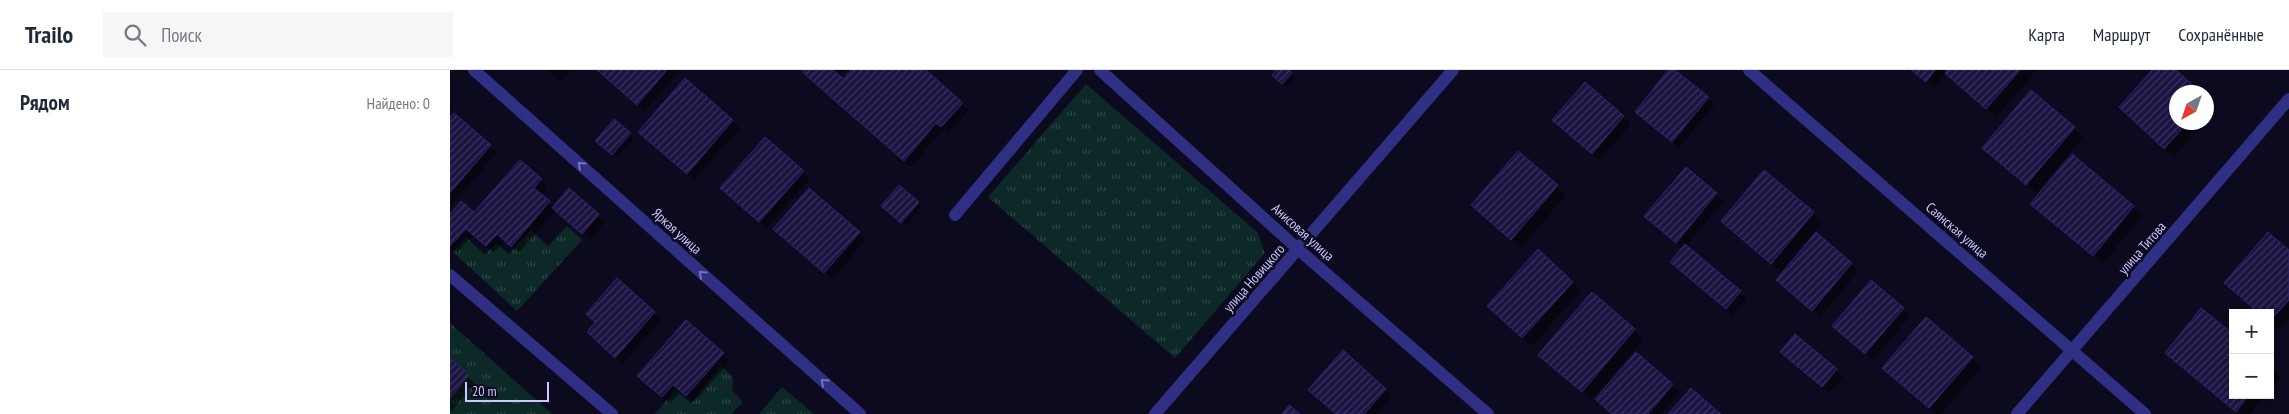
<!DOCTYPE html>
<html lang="ru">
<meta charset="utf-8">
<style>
:root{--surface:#fff;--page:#f6f6f7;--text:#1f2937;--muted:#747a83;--line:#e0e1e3}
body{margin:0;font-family:"PT Sans Narrow",sans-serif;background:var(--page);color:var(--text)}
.controls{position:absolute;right:15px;bottom:15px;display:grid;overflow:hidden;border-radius:0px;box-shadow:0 1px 4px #0004}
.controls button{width:45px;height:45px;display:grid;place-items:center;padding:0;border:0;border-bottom:1px solid var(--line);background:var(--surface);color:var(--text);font:25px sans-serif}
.compass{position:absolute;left:1719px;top:15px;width:45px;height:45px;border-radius:50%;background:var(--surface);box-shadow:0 1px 4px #0004;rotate:220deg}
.scale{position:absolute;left:15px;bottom:12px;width:84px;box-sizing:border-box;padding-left:5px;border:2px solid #ccc7ff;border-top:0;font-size:14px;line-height:18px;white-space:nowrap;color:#ccc7ff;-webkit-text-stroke:4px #0c0a1f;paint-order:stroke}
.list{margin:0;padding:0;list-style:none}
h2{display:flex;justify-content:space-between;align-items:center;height:65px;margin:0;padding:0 20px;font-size:21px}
h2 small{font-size:16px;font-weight:400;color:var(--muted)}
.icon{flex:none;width:28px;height:28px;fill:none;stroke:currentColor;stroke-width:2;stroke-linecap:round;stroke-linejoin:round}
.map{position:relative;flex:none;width:1839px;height:344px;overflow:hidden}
header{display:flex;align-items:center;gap:30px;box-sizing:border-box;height:70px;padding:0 25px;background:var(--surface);border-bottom:1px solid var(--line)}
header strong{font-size:24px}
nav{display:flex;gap:28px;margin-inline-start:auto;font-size:18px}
.search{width:350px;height:45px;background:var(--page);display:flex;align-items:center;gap:12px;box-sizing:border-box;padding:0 18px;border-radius:0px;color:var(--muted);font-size:19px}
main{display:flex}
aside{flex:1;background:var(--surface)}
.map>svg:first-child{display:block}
.grass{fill:url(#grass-tufts)}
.shadow{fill:#0007}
.building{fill:url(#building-hatch);stroke:#2f2370}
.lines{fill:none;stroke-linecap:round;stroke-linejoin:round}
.lane{stroke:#2f3083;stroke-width:12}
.street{stroke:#2f3083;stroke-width:12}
.oneway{stroke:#7674bb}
.labels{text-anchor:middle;stroke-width:5;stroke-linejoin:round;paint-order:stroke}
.street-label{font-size:14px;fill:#ccc7ff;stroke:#0c0a1f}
</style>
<header>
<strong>Trailo</strong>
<div class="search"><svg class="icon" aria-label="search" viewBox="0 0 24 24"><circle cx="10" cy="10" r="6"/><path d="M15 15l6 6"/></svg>Поиск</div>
<nav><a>Карта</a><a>Маршрут</a><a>Сохранённые</a></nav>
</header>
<main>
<aside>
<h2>Рядом<small>Найдено: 0</small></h2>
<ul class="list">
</ul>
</aside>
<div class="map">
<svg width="1839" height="344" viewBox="0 0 1839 344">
<defs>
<pattern id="grass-tufts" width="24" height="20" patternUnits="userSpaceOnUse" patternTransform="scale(1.25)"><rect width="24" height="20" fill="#0c2927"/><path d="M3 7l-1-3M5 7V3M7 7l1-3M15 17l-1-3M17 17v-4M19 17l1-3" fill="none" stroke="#2e4747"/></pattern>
<pattern id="building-hatch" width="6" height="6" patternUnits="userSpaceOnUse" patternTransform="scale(1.25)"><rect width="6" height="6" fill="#1b1442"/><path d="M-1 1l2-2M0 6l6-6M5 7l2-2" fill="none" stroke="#3b355e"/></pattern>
</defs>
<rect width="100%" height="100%" fill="#0c0a1f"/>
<!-- grass -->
<path class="grass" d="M636,14l171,148 8,21 -90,105 -187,-161z
M117,156l15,14 -65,71 -64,-59 13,-15 19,18 11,-12 13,11 22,-24 17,16z
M0,253l102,91h-102z
M271,296l12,11 -1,13 11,12 -12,12h-76l20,-24 16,13z
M332,317l32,27h-55z"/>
<!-- shadow -->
<path class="shadow" d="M97,0h24l-10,12z
M148,0h82l-35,41z
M355,0h39l-5,6 5,4 9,-10h71l45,40 -20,23 -5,-4 -33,38 -100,-88z
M828,0h9l8,7 -9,10 -13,-12z
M1220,0h3l42,34 -36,44 -43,-36z
M1461,0h126l-41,47 -50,-45 -12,16z
M1704,0h20l25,22h-23v30h29l-31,35 -45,-41z
M235,10l55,48 -46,52 -47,-41z
M1135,14l46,40 -32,36 -38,-34z
M1756,29l11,11 -11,11z
M4,44l43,39 -46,53 -1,-87z
M164,50l20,18 -18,20 -16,-14z
M1624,58l9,9 -47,56 -43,-36z
M1068,83l48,42 -45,53 -39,-34z
M1622,86l71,60 -41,48 -70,-60z
M1236,98l38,33 -39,46 62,52 -14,16 -62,-53 12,-14 -30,-25z
M353,102l7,7 -43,49 -38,-33z
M1314,102l58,50 -41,50 -58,-51z
M91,110l7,7 -7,8 13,13 15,-18 36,32 -15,18 -34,-30 -37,43 -14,-13 -11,12 -21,-17 -16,18 -7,-6v-31l24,-2z
M450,116l22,21 -17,19 -18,-17z
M360,119l56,51 -34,39 -50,-43z
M1366,164l43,37 -39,46 -36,-30z
M1839,182v67l-10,11 -9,-8v-9z
M1122,212l9,9 -49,55 -34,-31z
M1142,224l52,45 -53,61 -42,-36z
M1453,239l7,7 -37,44 -32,-27z
M204,243l7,7 -38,44 -28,-25z
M1477,248l54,49 -40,47h-5l-43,-37z
M236,252l44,39 -36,41 -13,-11 -11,13 -24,-21z
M1186,283l44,39 -19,22h-48z
M1716,283l67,42h33l-16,19h-12z
M1339,289l47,11 7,7 -14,16z
M0,290l25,23 -25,30z
M1820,297l11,10 -11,13z
M935,320l7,6 -15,18h-40z"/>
<!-- building -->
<path class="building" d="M147,0h70l-30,35z
M354,0h29l11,9 7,-9h75l37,33 -22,24 -5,-4 -32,38 -102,-89z
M826,0h13l3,3 -10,11 -10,-9z
M1218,0h7l34,27 -37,45 -37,-30z
M1461,0h24l-9,12z
M1497,0h73l-34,39 -41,-36z
M1702,0h24l25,22h-25v30h12l-24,27 -45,-42z
M235,8l48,42 -46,54 -49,-42z
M1135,12l39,34 -32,38 -40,-34z
M1581,20l44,37 -49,58 -44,-37z
M4,43l37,32 -41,48v-76z
M164,49l17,14 -19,22 -17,-14z
M315,67l39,34 -45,51 -39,-34z
M1068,81l40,34 -47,55 -40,-35z
M1622,84l62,52 -41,50 -63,-52z
M70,90l22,19 -8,9 16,13 -39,46 -14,-13 -11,12 -20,-17 -16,17v-32l11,-13 13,11z
M1236,97l31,26 -41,50 -32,-27z
M1314,100l50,42 -43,52 -50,-43z
M449,115l20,17 -18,21 -20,-17z
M119,118l30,26 -17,20 -30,-26z
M359,118l51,44 -36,41 -51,-44z
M1366,162l36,31 -40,48 -36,-31z
M1818,162l21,18v50l-19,21v-8h-11l-35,-30z
M1235,174l56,47 -15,18 -56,-47z
M1088,179l35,33 -51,56 -35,-32z
M167,208l38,34 -40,46 -28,-26 8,-10 -9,-8z
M1421,210l33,28 -39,46 -33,-28z
M1142,222l43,37 -53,63 -44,-37z
M1751,238l32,26v61h16l-13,17 -71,-59z
M1476,247l47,40 -44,51 -47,-40z
M236,250l38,33 -38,43 -13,-11 -11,12 -25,-21z
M1345,264l42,35 -15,18 -42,-35z
M893,280l43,39 -22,25h-28l-28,-24z
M1186,282l37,32 -25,30h-36l-17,-15z
M0,288l19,17 -19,23z
M1241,318l30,26h-53z
M839,335l11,9h-18z"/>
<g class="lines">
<!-- lane -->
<path class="lane" d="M0,205l162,139"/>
<!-- street -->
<path class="street" d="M24,0l386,344
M650,0l199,180 189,164
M1299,0l396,344
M505,145l122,-145
M705,344l298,-344
M1567,344l272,-315"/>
</g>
<!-- one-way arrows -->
<defs><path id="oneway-chevron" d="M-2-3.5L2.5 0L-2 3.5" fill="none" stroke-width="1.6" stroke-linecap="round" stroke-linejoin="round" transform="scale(1.25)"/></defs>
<g class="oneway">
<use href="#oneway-chevron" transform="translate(131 95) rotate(-138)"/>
<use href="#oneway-chevron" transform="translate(252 204) rotate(-138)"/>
<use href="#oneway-chevron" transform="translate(374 312) rotate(-138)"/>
</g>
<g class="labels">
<!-- street labels -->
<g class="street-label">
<text transform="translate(1507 160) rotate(41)" y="5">Саянская улица</text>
<text transform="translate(227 161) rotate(42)" y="5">Яркая улица</text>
<text transform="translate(853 162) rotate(42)" y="5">Анисовая улица</text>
<text transform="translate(1692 178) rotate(-49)" y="5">улица Титова</text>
<text transform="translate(804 208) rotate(-49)" y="5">улица Новицкого</text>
</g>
</g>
</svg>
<div class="controls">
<button>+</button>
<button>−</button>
</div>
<svg class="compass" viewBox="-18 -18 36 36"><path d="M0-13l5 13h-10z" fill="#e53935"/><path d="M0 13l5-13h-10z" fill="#747a83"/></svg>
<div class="scale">20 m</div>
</div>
</main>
